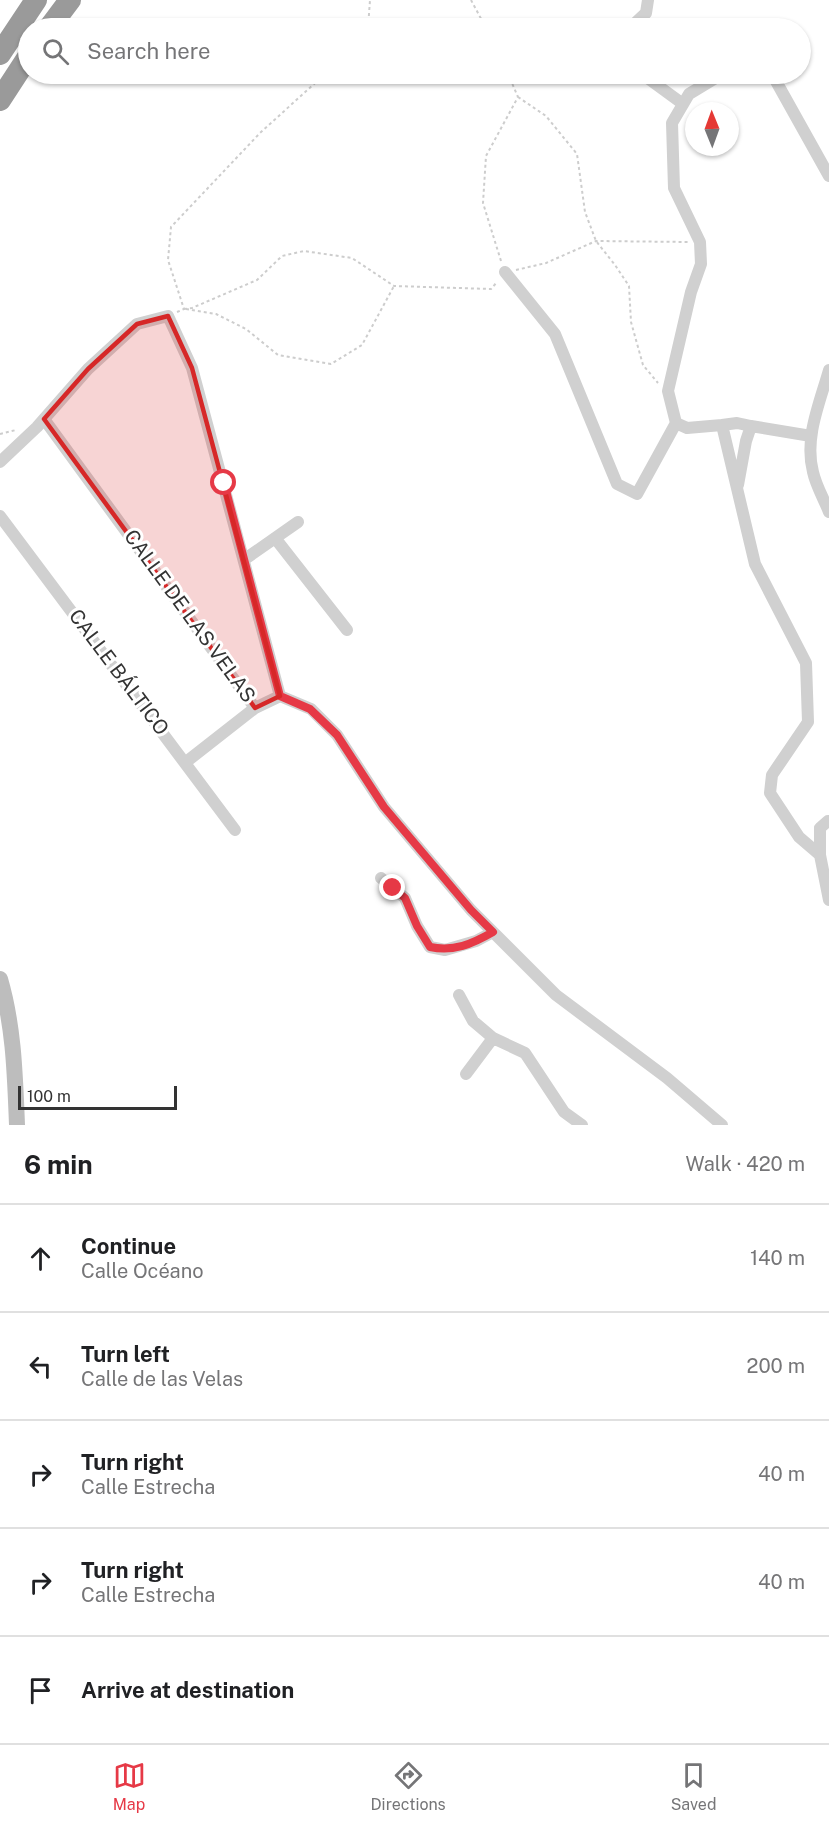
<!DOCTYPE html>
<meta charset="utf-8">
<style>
:root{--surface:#fff;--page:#f6f6f6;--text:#202124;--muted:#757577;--line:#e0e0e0;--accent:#e63946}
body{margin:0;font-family:"Public Sans",sans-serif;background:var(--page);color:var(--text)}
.compass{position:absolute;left:685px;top:102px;width:54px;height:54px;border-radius:50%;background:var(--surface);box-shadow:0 2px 4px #0004;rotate:359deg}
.scale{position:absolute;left:18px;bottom:15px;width:159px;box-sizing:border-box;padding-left:6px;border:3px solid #333;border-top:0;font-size:16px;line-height:21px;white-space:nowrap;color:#333;-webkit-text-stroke:4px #fff;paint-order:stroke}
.stop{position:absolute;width:18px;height:18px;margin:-14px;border:4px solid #e63946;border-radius:50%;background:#fff}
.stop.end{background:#e63946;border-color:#fff;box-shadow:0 2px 6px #0008}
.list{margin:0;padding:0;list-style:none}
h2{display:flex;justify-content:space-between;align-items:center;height:78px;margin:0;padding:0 24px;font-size:26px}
h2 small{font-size:20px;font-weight:400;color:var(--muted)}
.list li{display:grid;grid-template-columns:39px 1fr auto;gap:18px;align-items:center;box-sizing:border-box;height:108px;padding:0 24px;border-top:2px solid var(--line)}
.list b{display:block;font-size:22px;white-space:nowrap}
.list p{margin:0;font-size:20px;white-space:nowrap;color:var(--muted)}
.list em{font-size:20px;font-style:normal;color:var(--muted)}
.icon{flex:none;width:33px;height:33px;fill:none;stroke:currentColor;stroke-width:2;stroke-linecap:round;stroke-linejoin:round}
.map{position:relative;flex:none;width:829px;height:1125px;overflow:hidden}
.search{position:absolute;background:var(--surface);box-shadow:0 2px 4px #0004;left:18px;right:18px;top:18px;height:66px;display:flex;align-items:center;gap:15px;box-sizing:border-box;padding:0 21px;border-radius:33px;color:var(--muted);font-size:22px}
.sheet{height:618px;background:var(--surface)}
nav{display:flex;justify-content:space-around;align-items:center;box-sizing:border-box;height:84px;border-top:2px solid var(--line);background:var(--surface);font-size:16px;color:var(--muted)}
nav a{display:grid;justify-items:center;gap:3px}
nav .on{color:var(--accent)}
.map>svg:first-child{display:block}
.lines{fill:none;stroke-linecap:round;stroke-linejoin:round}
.path{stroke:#cdcdcd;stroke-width:2;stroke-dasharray:3 3;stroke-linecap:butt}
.street{stroke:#d0d0d0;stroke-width:12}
.secondary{stroke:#bdbdbd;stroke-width:16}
.highway{stroke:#9a9a9a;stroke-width:22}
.route{stroke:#e63946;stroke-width:8}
.marked{fill:#d62828;fill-opacity:0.2;stroke:#d62828;stroke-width:4.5;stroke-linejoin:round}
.labels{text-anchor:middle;stroke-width:6;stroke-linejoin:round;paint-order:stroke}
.street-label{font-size:20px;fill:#333;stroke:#fff}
</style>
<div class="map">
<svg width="829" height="1125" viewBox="0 0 829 1125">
<rect width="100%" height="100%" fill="#fff"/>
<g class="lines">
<!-- path -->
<path class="path" d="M471,0l15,28
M368,28l2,-28
M518,97l28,19 31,38 8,58 11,29 19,24 14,21 2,36 12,43 15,18
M501,261l-18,-58 3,-47 32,-59 -10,-23
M516,270l30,-7 50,-22 92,1
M184,309l8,-1 65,-28 25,-24 22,-5 48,7 42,28 97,3 6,-7
M186,309l30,5 30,15 32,26 53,9 31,-19 32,-59
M177,312l7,-3 -16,-49 3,-33 89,-94 65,-59
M0,434l16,-4"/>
<!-- street -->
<path class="street" d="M630,28l16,-15 2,-13
M642,74l41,30
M722,74l-33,20 -17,29 2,65 26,54 1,22 -10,28 -23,99 8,32 11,5 35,-3 33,139 51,99 2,59 -36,53 -2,18 29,44 21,18
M772,74l57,102
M505,272l50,62 62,150 20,10 39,-71
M829,370c-9,32 -25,68 -16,102 3,14 11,27 16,40
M44,419l211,289
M722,425l15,-2 14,3
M0,462l37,-35 51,-58 49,-45 31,-8 24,52 88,328
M738,485l8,-44 5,-15 60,10
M0,516l235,314
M275,538l72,92
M245,559l53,-37
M186,762l69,-54 25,-12 31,13 26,26 47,72 87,103 85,85 111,83 55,47
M829,822l-1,-1 -8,7v27l9,45
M381,878l24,20 12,28 13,21 15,3 31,-9 17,-9
M459,995l14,26 13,11 7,6 32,15 39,59 18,13
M466,1074l27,-36"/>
<!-- secondary -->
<path class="secondary" d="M0,979c14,48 15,97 17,146"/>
<!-- highway -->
<path class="highway" d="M49,28l21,-28
M0,54l36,-54
M0,100l28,-43"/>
</g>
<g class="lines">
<!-- route -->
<path class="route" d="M224,483l56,213 30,13 27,26 47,72 87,103 22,22c-21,12 -39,20 -63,15l-13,-21 -12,-28 -12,-10"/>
</g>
<!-- marked area -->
<path class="marked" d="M168,316l24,52 88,328 -25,12 -211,-289 44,-50 49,-45z"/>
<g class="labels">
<!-- street labels -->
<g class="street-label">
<text transform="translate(190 616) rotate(54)" y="7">CALLE DE LAS VELAS</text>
<text transform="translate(119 672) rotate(53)" y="7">CALLE BÁLTICO</text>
</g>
</g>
</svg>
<svg class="compass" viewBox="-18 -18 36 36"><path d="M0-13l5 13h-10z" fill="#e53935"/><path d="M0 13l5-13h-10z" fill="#757577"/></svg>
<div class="scale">100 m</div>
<div class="stop" style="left:224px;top:483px"></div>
<div class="stop end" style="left:393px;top:888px"></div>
<div class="search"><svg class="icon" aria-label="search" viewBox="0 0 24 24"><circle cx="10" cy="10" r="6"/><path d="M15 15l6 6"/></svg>Search here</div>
</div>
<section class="sheet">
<h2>6 min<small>Walk · 420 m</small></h2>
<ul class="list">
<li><svg class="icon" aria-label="ahead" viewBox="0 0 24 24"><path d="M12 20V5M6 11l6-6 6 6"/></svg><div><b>Continue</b><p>Calle Océano</p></div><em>140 m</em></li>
<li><svg class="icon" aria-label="left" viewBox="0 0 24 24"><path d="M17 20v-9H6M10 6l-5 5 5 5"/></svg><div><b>Turn left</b><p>Calle de las Velas</p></div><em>200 m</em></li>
<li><svg class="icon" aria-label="right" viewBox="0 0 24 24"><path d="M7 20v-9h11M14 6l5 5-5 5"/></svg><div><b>Turn right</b><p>Calle Estrecha</p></div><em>40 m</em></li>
<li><svg class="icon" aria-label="right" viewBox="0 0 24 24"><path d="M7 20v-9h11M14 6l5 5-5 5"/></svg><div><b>Turn right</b><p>Calle Estrecha</p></div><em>40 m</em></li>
<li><svg class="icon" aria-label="arrive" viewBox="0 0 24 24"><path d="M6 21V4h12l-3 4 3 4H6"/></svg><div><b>Arrive at destination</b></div></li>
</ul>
</section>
<nav>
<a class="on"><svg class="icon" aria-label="map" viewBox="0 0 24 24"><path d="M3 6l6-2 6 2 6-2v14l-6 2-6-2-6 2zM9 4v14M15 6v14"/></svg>Map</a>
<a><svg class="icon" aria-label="directions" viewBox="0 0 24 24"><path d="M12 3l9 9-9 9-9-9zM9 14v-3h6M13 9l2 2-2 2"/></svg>Directions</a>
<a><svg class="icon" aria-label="saved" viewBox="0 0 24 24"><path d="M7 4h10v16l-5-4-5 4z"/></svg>Saved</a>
</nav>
